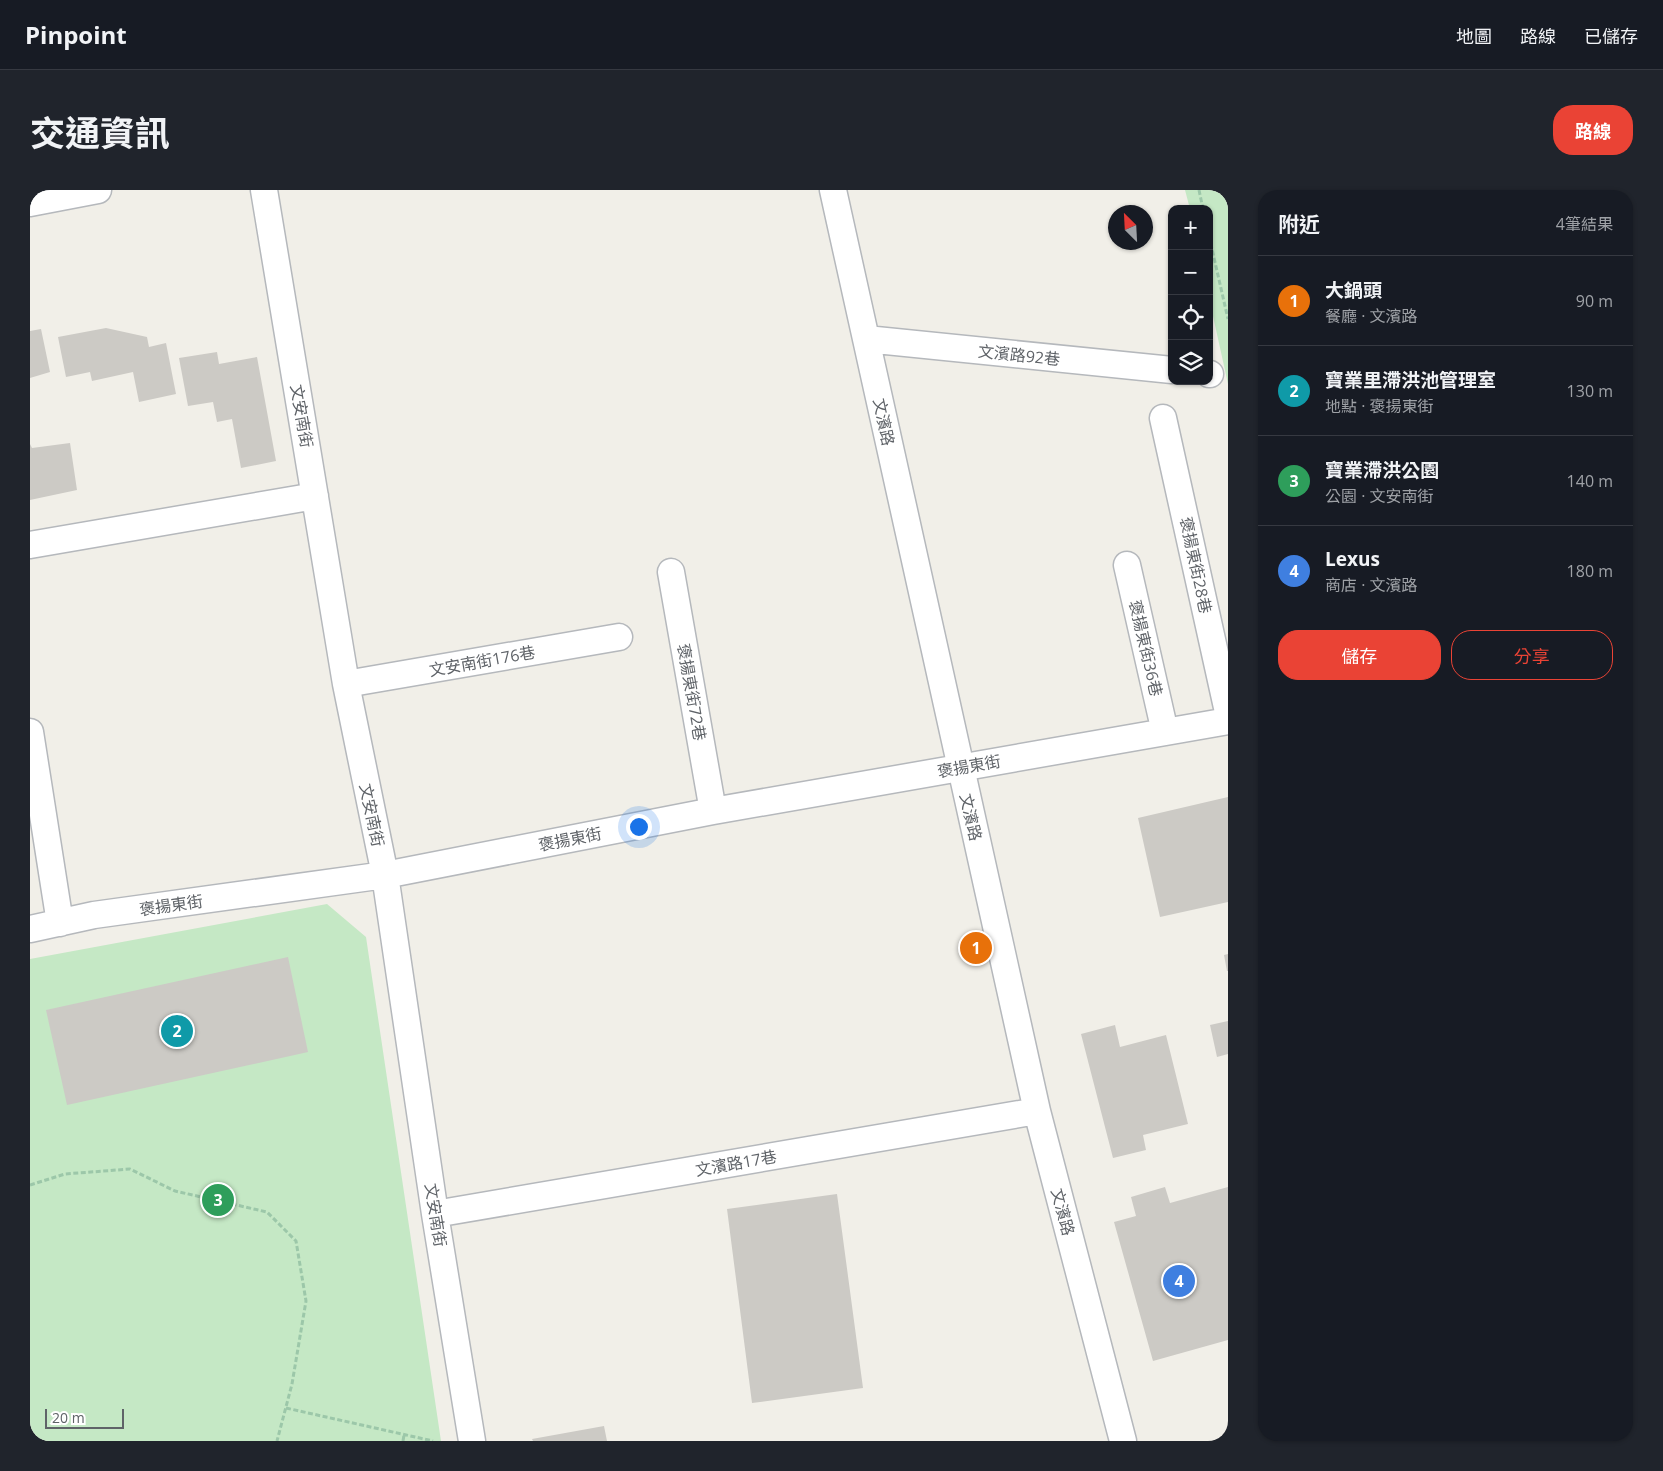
<!DOCTYPE html>
<html lang="zh-TW">
<meta charset="utf-8">
<style>
:root{--surface:#171b24;--page:#20242c;--text:#f1f3f6;--muted:#9ea1a6;--line:#363941;--accent:#ea4335}
body{margin:0;font-family:"Open Sans","Noto Sans TC",sans-serif;background:var(--page);color:var(--text)}
.controls{position:absolute;right:15px;top:15px;display:grid;overflow:hidden;border-radius:10px;box-shadow:0 1px 4px #0004}
.controls button{width:45px;height:45px;display:grid;place-items:center;padding:0;border:0;border-bottom:1px solid var(--line);background:var(--surface);color:var(--text);font:25px sans-serif}
.compass{position:absolute;left:1078px;top:15px;width:45px;height:45px;border-radius:50%;background:var(--surface);box-shadow:0 1px 4px #0004;rotate:336deg}
.scale{position:absolute;left:15px;bottom:12px;width:79px;box-sizing:border-box;padding-left:5px;border:2px solid #5f6368;border-top:0;font-size:14px;line-height:18px;white-space:nowrap;color:#5f6368;-webkit-text-stroke:4px #fff;paint-order:stroke}
.you{position:absolute;left:608px;top:636px;width:18px;height:18px;margin:-12px;border:4px solid #fff;border-radius:50%;background:#1a73e8;box-shadow:0 0 0 8px #1a73e833}
.badge{display:grid;place-items:center;width:32px;height:32px;border-radius:50%;background:var(--accent);color:#fff;font-size:16px;font-weight:700}
.pin{position:absolute;translate:-50% -50%;border:2px solid #fff;box-shadow:0 1px 5px #0006}
.list{margin:0;padding:0;list-style:none}
h2{display:flex;justify-content:space-between;align-items:center;height:65px;margin:0;padding:0 20px;font-size:21px}
h2 small{font-size:16px;font-weight:400;color:var(--muted)}
.list li{display:grid;grid-template-columns:32px 1fr auto;gap:15px;align-items:center;box-sizing:border-box;height:90px;padding:0 20px;border-top:1px solid var(--line)}
.list b{display:block;font-size:19px;white-space:nowrap}
.list p{margin:0;font-size:16px;white-space:nowrap;color:var(--muted)}
.list em{font-size:16px;font-style:normal;color:var(--muted)}
.actions{display:flex;gap:10px;padding:15px 20px}
.actions a{flex:1;padding:11px 0;border:1px solid var(--accent);border-radius:20px;text-align:center;font-size:18px;color:var(--accent)}
.actions .main{background:var(--accent);color:#fff}
.icon{flex:none;width:28px;height:28px;fill:none;stroke:currentColor;stroke-width:2;stroke-linecap:round;stroke-linejoin:round}
.map{position:relative;flex:none;width:1198px;height:1251px;overflow:hidden;border-radius:20px}
header{display:flex;align-items:center;gap:30px;box-sizing:border-box;height:70px;padding:0 25px;background:var(--surface);border-bottom:1px solid var(--line)}
header strong{font-size:24px}
nav{display:flex;gap:28px;margin-inline-start:auto;font-size:18px}
.intro{display:flex;align-items:center;justify-content:space-between;box-sizing:border-box;height:120px;padding:0 30px}
h1{margin:0;font-size:35px}
.button{padding:12px 22px;border-radius:20px;background:var(--accent);color:#fff;font-size:18px;font-weight:700}
main{display:flex;gap:30px;padding:0 30px}
aside{flex:1;background:var(--surface);border-radius:20px;box-shadow:0 1px 4px #0004}
.map>svg:first-child{display:block}
.green{fill:#c5e8c5}
.building{fill:#cccac5}
.lines{fill:none;stroke-linecap:round;stroke-linejoin:round}
.minor-casing{stroke:#b5b8bc;stroke-width:29}
.path{stroke:#9cc7a9;stroke-width:3;stroke-dasharray:5 2.5;stroke-linecap:butt}
.minor{stroke:#fff;stroke-width:26}
.labels{text-anchor:middle;stroke-width:4.5;stroke-linejoin:round;paint-order:stroke}
.street-label{font-size:16px;fill:#5f6368;stroke:#fff}
</style>
<header>
<strong>Pinpoint</strong>
<nav><a>地圖</a><a>路線</a><a>已儲存</a></nav>
</header>
<div class="intro"><h1>交通資訊</h1><a class="button">路線</a></div>
<main>
<div class="map">
<svg width="1198" height="1251" viewBox="0 0 1198 1251">
<rect width="100%" height="100%" fill="#f1efe8"/>
<!-- green -->
<path class="green" d="M1155,0h43v194l-19,-86v-89h-19z
M297,714l39,33 75,504h-411v-482z"/>
<!-- building -->
<path class="building" d="M76,138l41,9 2,10 17,-4 10,51 -37,8 -6,-30 -41,9 -2,-9 -24,5 -8,-40z
M11,139l9,43 -20,6v-47z
M187,162l2,12 38,-7 19,104 -35,7 -9,-49 -15,3 -4,-20 -25,4 -9,-48z
M40,253l7,47 -47,10v-56l2,4z
M1198,607v105l-68,15 -22,-99z
M1198,764v17h-1l-3,-16z
M258,767l20,95 -241,53 -21,-95z
M1198,831v33l-11,3 -7,-32z
M1085,835l5,22 46,-12 22,89 -45,11 3,15 -33,8 -32,-124z
M1135,997l5,16 58,-16v153l-75,21 -39,-139 22,-6 -5,-19z
M807,1004l26,194 -111,15 -25,-194z
M574,1236l3,15h-74l-1,-2z"/>
<g class="lines">
<!-- minor casing -->
<g class="minor-casing">
<path id="minor" d="M234,0l82,494 39,191 50,339 37,227
M803,0l204,921 86,330
M0,13l68,-13
M836,149l306,31
M1179,184h1
M1133,228l65,294
M0,355l285,-49
M1097,375l38,167
M641,382l42,239
M316,494l273,-47
M0,542l30,191
M0,739l64,-14 291,-40 328,-64 515,-90
M405,1024l602,-103"/>
</g>
<!-- path -->
<path class="path" d="M1169,0l4,19
M1179,46l19,83
M0,995l35,-11 65,-5 45,22 92,21 29,29 10,60 -14,83 -15,57
M256,1218l147,33
M373,1251l1,-6"/>
<!-- minor -->
<use href="#minor" class="minor"/>
</g>
<g class="labels">
<!-- street labels -->
<g class="street-label">
<text transform="translate(989 165) rotate(6)" y="6">文濱路92巷</text>
<text transform="translate(272 226) rotate(80)" y="6">文安南街</text>
<text transform="translate(854 232) rotate(78)" y="6">文濱路</text>
<text transform="translate(1166 375) rotate(78)" y="6">褒揚東街28巷</text>
<text transform="translate(1116 458) rotate(77)" y="6">褒揚東街36巷</text>
<text transform="translate(452 471) rotate(-10)" y="6">文安南街176巷</text>
<text transform="translate(662 502) rotate(80)" y="6">褒揚東街72巷</text>
<text transform="translate(939 576) rotate(-10)" y="6">褒揚東街</text>
<text transform="translate(342 625) rotate(78)" y="6">文安南街</text>
<text transform="translate(941 627) rotate(77)" y="6">文濱路</text>
<text transform="translate(540 649) rotate(-11)" y="6">褒揚東街</text>
<text transform="translate(141 715) rotate(-8)" y="6">褒揚東街</text>
<text transform="translate(706 973) rotate(-10)" y="6">文濱路17巷</text>
<text transform="translate(1033 1022) rotate(75)" y="6">文濱路</text>
<text transform="translate(406 1025) rotate(81)" y="6">文安南街</text>
</g>
</g>
</svg>
<div class="controls">
<button>+</button>
<button>−</button>
<button><svg class="icon" aria-label="locate" viewBox="0 0 24 24"><circle cx="12" cy="12" r="6"/><path d="M12 2v4M12 18v4M2 12h4M18 12h4"/></svg></button>
<button><svg class="icon" aria-label="layers" viewBox="0 0 24 24"><path d="M12 4l9 5-9 5-9-5zM3 14l9 5 9-5"/></svg></button>
</div>
<svg class="compass" viewBox="-18 -18 36 36"><path d="M0-13l5 13h-10z" fill="#e53935"/><path d="M0 13l5-13h-10z" fill="#9ea1a6"/></svg>
<div class="scale">20 m</div>
<div class="you"></div>
<div class="pin badge" style="left:946px;top:758px;background:#e8710a">1</div>
<div class="pin badge" style="left:147px;top:841px;background:#0f9aa8">2</div>
<div class="pin badge" style="left:188px;top:1010px;background:#2e9e5b">3</div>
<div class="pin badge" style="left:1149px;top:1091px;background:#3f7fe0">4</div>
</div>
<aside>
<h2>附近<small>4筆結果</small></h2>
<ul class="list">
<li><span class="badge" style="background:#e8710a">1</span><div><b>大鍋頭</b><p>餐廳 · 文濱路</p></div><em>90 m</em></li>
<li><span class="badge" style="background:#0f9aa8">2</span><div><b>寶業里滯洪池管理室</b><p>地點 · 褒揚東街</p></div><em>130 m</em></li>
<li><span class="badge" style="background:#2e9e5b">3</span><div><b>寶業滯洪公園</b><p>公園 · 文安南街</p></div><em>140 m</em></li>
<li><span class="badge" style="background:#3f7fe0">4</span><div><b>Lexus</b><p>商店 · 文濱路</p></div><em>180 m</em></li>
</ul>
<div class="actions"><a class="main">儲存</a><a>分享</a></div>
</aside>
</main>
